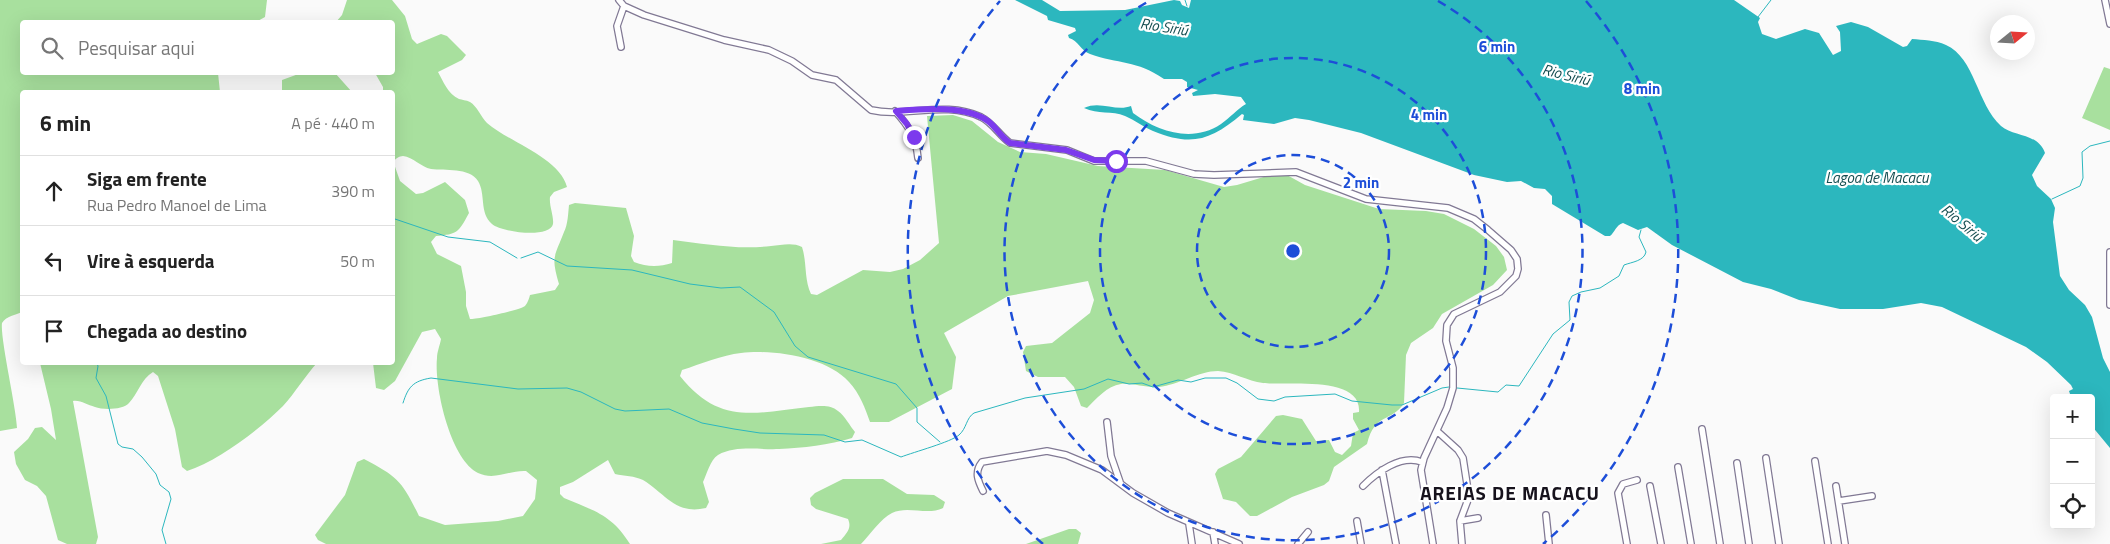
<!DOCTYPE html>
<html lang="pt">
<meta charset="utf-8">
<style>
:root{--surface:#fff;--page:#f2f2f2;--text:#222;--muted:#767676;--line:#e0e0e0}
body{margin:0;font-family:"Titillium Web",sans-serif;background:var(--page);color:var(--text)}
.controls{position:absolute;right:15px;bottom:15px;display:grid;overflow:hidden;border-radius:5px;box-shadow:0 5px 20px #0002}
.controls button{width:45px;height:45px;display:grid;place-items:center;padding:0;border:0;border-bottom:1px solid var(--line);background:var(--surface);color:var(--text);font:25px sans-serif}
.compass{position:absolute;left:1990px;top:15px;width:45px;height:45px;border-radius:50%;background:var(--surface);box-shadow:0 5px 20px #0002;rotate:72deg}
.stop{position:absolute;width:15px;height:15px;margin:-11px;border:4px solid #7c3aed;border-radius:50%;background:#fff}
.stop.end{background:#7c3aed;border-color:#fff;box-shadow:0 1px 5px #0008}
.list{margin:0;padding:0;list-style:none}
h2{display:flex;justify-content:space-between;align-items:center;height:65px;margin:0;padding:0 20px;font-size:21px}
h2 small{font-size:16px;font-weight:400;color:var(--muted)}
.list li{display:grid;grid-template-columns:32px 1fr auto;gap:15px;align-items:center;box-sizing:border-box;height:70px;padding:0 20px;border-top:1px solid var(--line)}
.list b{display:block;font-size:19px;white-space:nowrap}
.list p{margin:0;font-size:16px;white-space:nowrap;color:var(--muted)}
.list em{font-size:16px;font-style:normal;color:var(--muted)}
.icon{flex:none;width:28px;height:28px;fill:none;stroke:currentColor;stroke-width:2;stroke-linecap:round;stroke-linejoin:round}
.map{position:relative;flex:none;width:2110px;height:544px;overflow:hidden}
.search{position:absolute;background:var(--surface);box-shadow:0 5px 20px #0002;left:20px;top:20px;width:375px;height:55px;display:flex;align-items:center;gap:12px;box-sizing:border-box;padding:0 18px;border-radius:5px;color:var(--muted);font-size:19px}
.panel{position:absolute;background:var(--surface);box-shadow:0 5px 20px #0002;left:20px;top:90px;width:375px;height:275px;border-radius:5px}
.map>svg:first-child{display:block}
.green{fill:#a8e09e}
.water{fill:#2cb7be}
.lines{fill:none;stroke-linecap:round;stroke-linejoin:round}
.stream{stroke:#2cb7be;stroke-width:1}
.minor-casing{stroke:#817994;stroke-width:8}
.minor{stroke:#fff;stroke-width:5.5}
.route{stroke:#7c3aed;stroke-width:6}
.ring{fill:none;stroke:#1d4ed8;stroke-width:2.5;stroke-dasharray:9 6}
.labels{text-anchor:middle;stroke-width:4.5;stroke-linejoin:round;paint-order:stroke}
.water-label{font-size:15px;font-style:italic;fill:#144d50;stroke:#fff}
.district-label{font-size:19px;font-weight:bold;letter-spacing:1px;fill:#17131d;stroke:#fff}
.centre{fill:#1d4ed8;stroke:#fff;stroke-width:2.5}
.ring-label{font-size:15px;text-anchor:middle;font-weight:bold;fill:#1d4ed8;stroke:#fff;stroke-width:4.5;stroke-linejoin:round;paint-order:stroke}
</style>
<div class="map">
<svg width="2110" height="544" viewBox="0 0 2110 544">
<rect width="100%" height="100%" fill="#fafafa"/>
<!-- green -->
<path class="green" d="M0,0h267l-2,17 -9,5h-234v50l196,1 2,19h-198v220c-6,3 -16,4 -20,11 -2,15 14,83 15,105l-17,3z
M347,0h45l13,16 7,23 5,5 24,-10 6,2 19,19 -4,5 -24,12c5,9 10,22 21,27 3,1 7,1 11,3 7,4 11,15 17,21 20,18 73,35 80,64l-13,5 -4,5c-1,9 4,19 3,27 -3,15 -52,8 -61,0 -13,-11 -6,-30 -14,-43 -9,-14 -33,-10 -47,-12 -10,-2 -18,-12 -28,-13 -4,0 -7,3 -10,5l7,20 16,13 7,-1 22,-11 20,18 4,13c-11,20 -11,21 -33,23l-5,6 6,12 24,12 5,26v14l4,13c6,1 50,-9 55,-13 2,-2 4,-7 5,-11l25,-5 4,-6c-8,-28 -5,-26 5,-52 4,-8 4,-18 5,-27l6,-2 51,5 8,28 -3,20 3,6c13,5 25,5 38,1l1,-23c33,4 65,10 98,6 10,-1 22,-4 31,1 5,15 2,32 9,47l6,1 46,-25 27,2 13,-3 17,-9 19,-17 -12,-127 26,-1 19,6 26,21 22,10 26,2 52,12 67,4 59,17 13,-2 37,-11 13,1 18,10 74,24 47,2 18,3 30,15 22,17 8,11 3,13 -14,15 -51,29 -9,14 -22,15 -5,12 -2,48c-13,20 -29,9 -37,41l-33,23 -5,14 -5,4 -32,12 -35,19h-7l-14,-14 -13,-3 -8,-25 3,-5 23,-12 35,-41 7,-1 19,4 14,22 13,-1 6,12 7,3 9,-9 2,-13 6,-3 -6,-11v-6l6,-1c3,-38 -75,-26 -96,-29 -16,-2 -29,-11 -45,-12 -19,0 -40,14 -59,16 -13,1 -26,-4 -38,-3 -14,2 -25,15 -34,24l-6,-2 -7,-19 -9,-10h-27l-12,-6 -3,-19 3,-6 26,-3 38,-30 4,-13 -6,-19 -80,15 -64,37 12,24 -4,32 -63,33h-19c-5,-14 -10,-28 -21,-40 -22,-25 -76,-33 -108,-29 -19,2 -40,11 -59,17l-2,6c39,49 74,37 129,31 10,-1 21,-3 29,4 7,5 12,15 17,21l-3,6c-23,7 -49,10 -73,11 -19,1 -43,-4 -61,6 -8,5 -11,19 -15,27l6,20 -3,6c-31,7 -40,-14 -63,-28 -8,-4 -19,-4 -28,-6l-7,-14 -35,22 -13,5v7l4,4c31,13 48,17 66,46h-304l-8,-4 -3,-5 30,-40 12,-33 7,-3c34,18 38,22 55,57l26,9 53,-4 25,-5 12,-17 2,-19 -11,-9c-17,-1 -31,10 -48,2 -28,-14 -44,-87 -41,-115 0,-6 3,-13 4,-19l-6,-10 -13,3 -27,49 -11,9 -8,-2 -3,-25 19,-1v-270h-9v-5l-8,-14 17,-1v-50h-56l6,-7z
M2104,67l6,2v61l-28,-12z
M304,72l31,1 17,19h-70v-12z
M40,363v-1l277,1c-12,13 -22,30 -34,43 -23,23 -65,55 -96,65l-5,-4 -7,-38 -17,-53 -5,-4c-12,7 -15,22 -24,31 -6,7 -26,7 -34,4 -8,-2 -14,-7 -22,-6l25,136 -2,7h-29l-9,-4 -12,-44 -9,-10 -12,-6 -9,-16 -2,-12 14,-13 7,-11 7,-1 14,13 -5,-31z
M843,479h40l24,15 27,1 11,7 -2,6c-16,8 -35,-3 -51,5 -11,5 -22,22 -31,31h-40l20,-4c6,-7 11,-12 7,-21l-32,-10 -5,-4 -1,-7 5,-5z
M1069,529h7l5,4 -3,11h-52z"/>
<!-- water -->
<path class="water" d="M1015,0h27l18,11 65,-1 49,-10 6,1 2,4 7,3 2,-8h543l26,18 -2,4 4,12 14,5 29,-10 14,4 14,22 8,-4 -1,-19 -4,-6 15,-4 17,5 35,20 4,-1 5,-7c11,1 23,1 34,6 29,13 31,59 55,81 13,11 37,7 44,27l-13,22 5,11 14,13 4,9 -2,14 7,54 9,14 16,15 7,12 11,41 7,14v76l-19,-23v-27h-15l-6,-4 -1,-3 4,-2 -2,-4 -24,-23 -21,-15 -84,-40 -21,-4 -38,6h-43l-41,-9 -28,-11 -28,-7 -71,-37 -25,-18 -9,3 -15,-7c-7,2 -8,9 -13,13h-5l-53,-32v-8l-7,-7 -11,-1 -13,-7 -14,1 -33,-7 -113,-42 -52,-13 -14,-2 -21,6 -31,-4 1,-5 -2,-1c-31,26 -50,33 -89,17 -10,-4 -18,-11 -28,-15 -13,-6 -27,-1 -41,-8 16,-8 32,4 47,-2l2,7c25,19 60,30 88,11 9,-6 16,-15 25,-20l-5,-7 -26,-3 -22,2 -1,-3 6,-3 -11,-3v-5l-5,-3h-18c-27,-19 -46,-15 -74,-25 -9,-3 -12,-14 -21,-16l-1,-3 8,-4 -1,-3 -27,-8 -1,-4z"/>
<g class="lines">
<!-- stream -->
<path class="stream" d="M1185,0l2,6
M1758,17l13,-17
M2052,199l28,-13 3,-8 -1,-26 8,-6 20,-5
M392,218l56,19 42,5 27,16
M521,258l17,-6 29,14 65,4 58,14 31,4 19,-1 34,25 21,34 13,11 88,27 21,24v14l23,20
M96,362l2,4 -2,12 10,18 12,48 4,3 11,2 9,8 14,17 4,11 9,7 2,7 -9,31 4,14
M1457,388l41,4 8,-7 13,1 34,-52 17,-14 -1,-18 3,-6 9,-4 19,-4 19,-12 5,-11c8,-3 20,-4 22,-13l-7,-15 2,-7
M403,403c5,-16 10,-22 28,-25l87,11 49,-1 14,4 34,17 10,2 44,-2 33,14 32,6 26,4 64,2 21,7 17,-2 39,17c13,-5 50,-15 58,-22 8,-7 7,-17 15,-22l51,-15 59,-9 24,-10 21,5 13,-1 11,4 25,-7 13,2 14,-4h21l11,5 21,16 16,2 11,-4 50,-3 17,7 40,4h10l40,-17 7,-1"/>
<!-- minor casing -->
<g class="minor-casing">
<path id="minor" d="M619,0l5,6 20,9 80,25 45,10 23,11 20,14 24,5 35,30c35,8 73,-10 110,7 12,6 18,18 29,26l57,7 27,11h52l48,13 20,1 82,-3 70,27 82,9 26,11 14,11 23,20 6,9 1,10 -2,7 -16,16 -46,22 -7,11 -1,16 7,27v20l-6,20 -23,50 -3,12 12,74
M2105,0l5,24
M621,47l-4,-21 7,-20
M895,111c14,15 21,27 23,47
M2110,252v53
M1107,422l4,34 9,26
M1702,429l18,115
M1437,431l21,19 5,8 6,39 -9,24 2,23
M1766,458l13,86
M1815,461l13,83
M1737,463l12,81
M1678,467l13,77
M1382,470l14,74
M1363,486c14,-14 38,-32 59,-24
M1650,486l11,58
M1836,486l9,58
M983,491c-5,-10 -9,-19 -1,-29l65,-11 19,4 36,15 31,23 35,20 71,31
M1839,501l33,-5
M1546,515l3,29
M1357,521l4,23
M1460,521l18,-3
M1189,524l3,20
M1213,532l2,12
M1298,544l10,-12
M1627,544l-9,-51 5,-9 14,-4"/>
</g>
<!-- minor -->
<use href="#minor" class="minor"/>
</g>
<g class="lines">
<!-- route -->
<path class="route" d="M914,137l-7,-13 -11,-13c26,-2 69,-6 92,10 8,6 13,16 22,22l56,7 28,10 22,1"/>
</g>
<!-- distance rings -->
<g class="ring">
<circle cx="1293" cy="251" r="96"/>
<circle cx="1293" cy="251" r="193"/>
<path d="M1438 1A289 289 0 1 1 1149 1"/>
<path d="M1043 544A385 385 0 0 1 1000 1M1586 1A385 385 0 0 1 1543 544"/>
</g>
<g class="labels">
<!-- water labels -->
<g class="water-label">
<text transform="translate(1164 27) rotate(9)" y="5">Rio Siriú</text>
<text transform="translate(1566 75) rotate(14)" y="5">Rio Siriú</text>
<text x="1877" y="183">Lagoa de Macacu</text>
<text transform="translate(1962 223) rotate(40)" y="5">Rio Siriú</text>
</g>
<!-- district labels -->
<g class="district-label">
<text x="1510" y="500">AREIAS DE MACACU</text>
</g>
</g>
<circle cx="1293" cy="251" r="8" class="centre"/>
<g class="ring-label">
<text x="1497" y="52">6 min</text>
<text x="1642" y="94">8 min</text>
<text x="1429" y="120">4 min</text>
<text x="1361" y="188">2 min</text>
</g>
</svg>
<div class="controls">
<button>+</button>
<button>−</button>
<button><svg class="icon" aria-label="locate" viewBox="0 0 24 24"><circle cx="12" cy="12" r="6"/><path d="M12 2v4M12 18v4M2 12h4M18 12h4"/></svg></button>
</div>
<svg class="compass" viewBox="-18 -18 36 36"><path d="M0-13l5 13h-10z" fill="#e53935"/><path d="M0 13l5-13h-10z" fill="#767676"/></svg>
<div class="stop" style="left:1116px;top:161px"></div>
<div class="stop end" style="left:914px;top:137px"></div>
<div class="search"><svg class="icon" aria-label="search" viewBox="0 0 24 24"><circle cx="10" cy="10" r="6"/><path d="M15 15l6 6"/></svg>Pesquisar aqui</div>
<section class="panel">
<h2>6 min<small>A pé · 440 m</small></h2>
<ul class="list">
<li><svg class="icon" aria-label="ahead" viewBox="0 0 24 24"><path d="M12 20V5M6 11l6-6 6 6"/></svg><div><b>Siga em frente</b><p>Rua Pedro Manoel de Lima</p></div><em>390 m</em></li>
<li><svg class="icon" aria-label="left" viewBox="0 0 24 24"><path d="M17 20v-9H6M10 6l-5 5 5 5"/></svg><div><b>Vire à esquerda</b></div><em>50 m</em></li>
<li><svg class="icon" aria-label="arrive" viewBox="0 0 24 24"><path d="M6 21V4h12l-3 4 3 4H6"/></svg><div><b>Chegada ao destino</b></div></li>
</ul>
</section>
</div>
